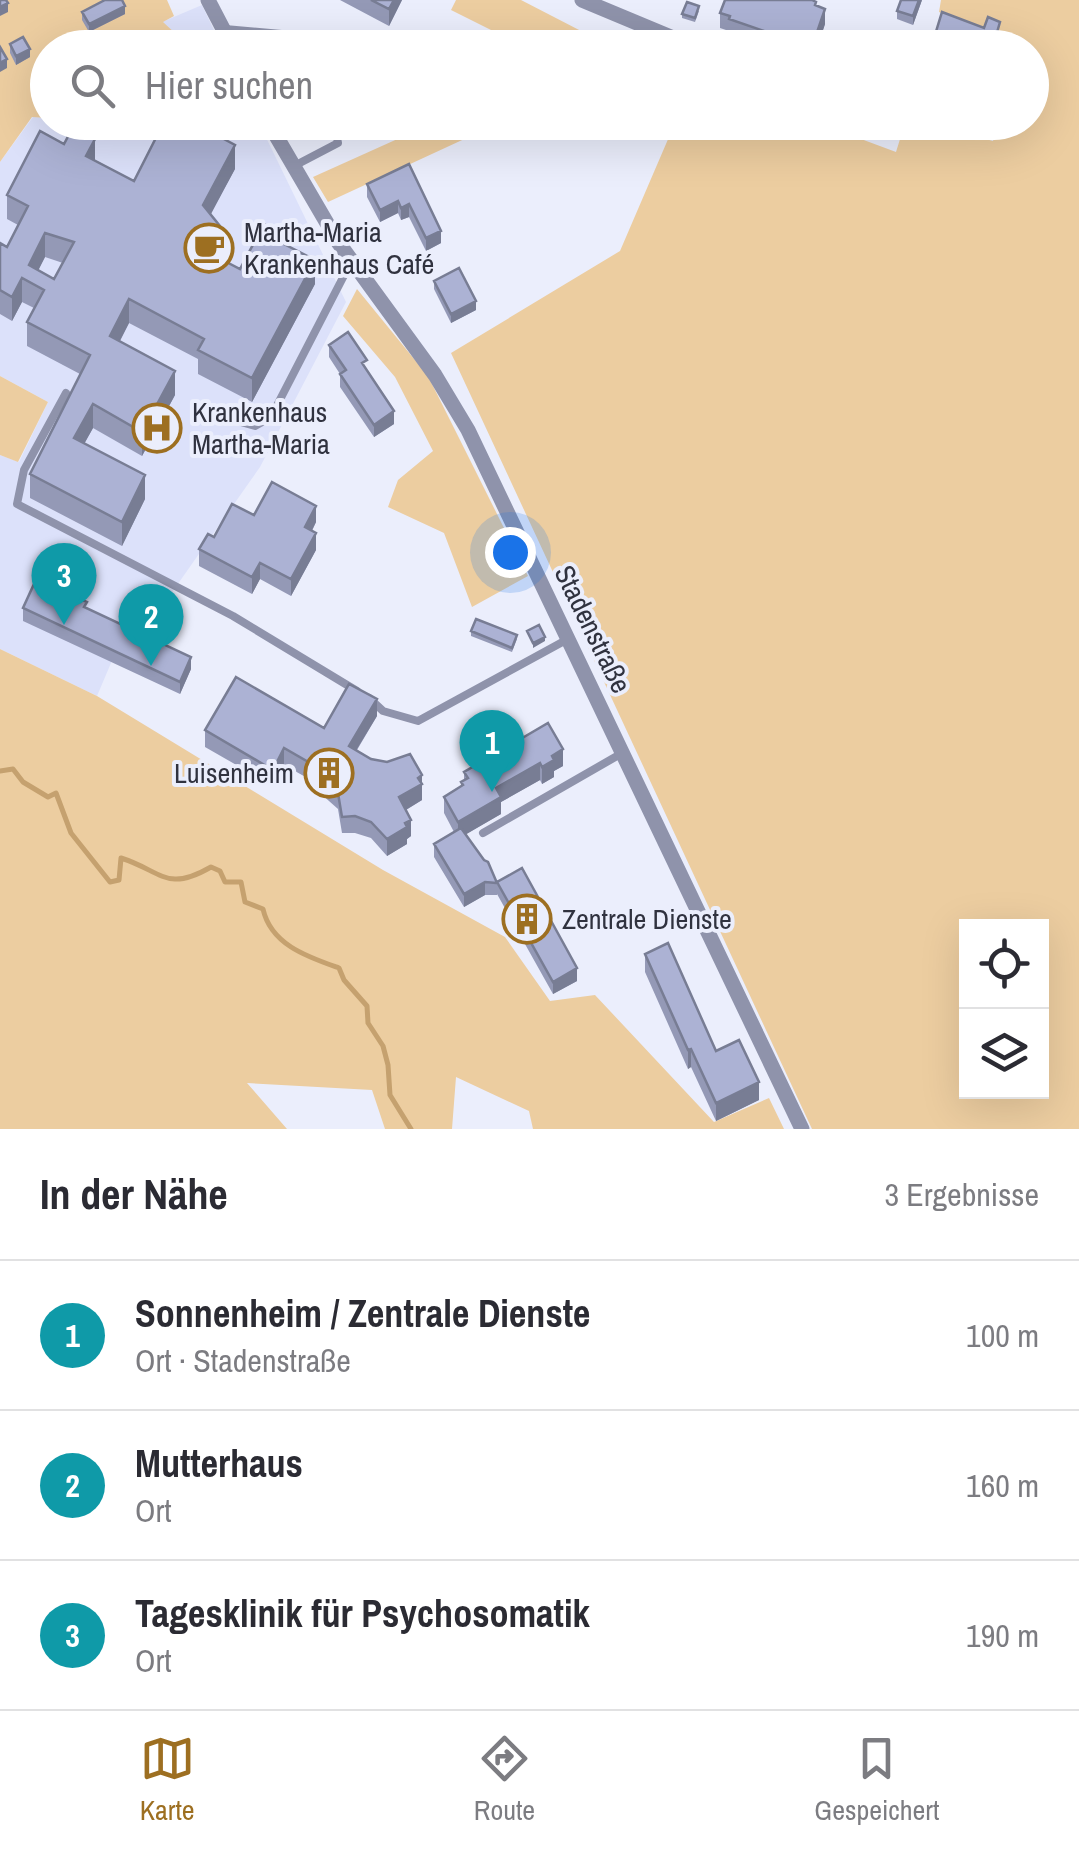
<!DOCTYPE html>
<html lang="de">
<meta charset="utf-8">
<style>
:root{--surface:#fff;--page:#f2f2f3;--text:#2b2b33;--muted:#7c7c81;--line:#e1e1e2;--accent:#9d6f21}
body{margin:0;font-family:"Archivo Narrow",sans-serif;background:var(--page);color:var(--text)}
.controls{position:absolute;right:30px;bottom:30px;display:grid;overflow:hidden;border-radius:0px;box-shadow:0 10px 40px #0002}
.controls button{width:90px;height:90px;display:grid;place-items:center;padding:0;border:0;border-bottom:2px solid var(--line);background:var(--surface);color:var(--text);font:50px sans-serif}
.you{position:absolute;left:510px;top:552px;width:35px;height:35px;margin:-25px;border:8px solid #fff;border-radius:50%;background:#1a73e8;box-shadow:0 0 0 15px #1a73e833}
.badge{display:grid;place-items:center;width:65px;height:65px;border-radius:50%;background:var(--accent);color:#fff;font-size:32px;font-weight:700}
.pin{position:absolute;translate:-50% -82px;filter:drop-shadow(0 2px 5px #0008)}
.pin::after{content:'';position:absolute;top:52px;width:35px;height:30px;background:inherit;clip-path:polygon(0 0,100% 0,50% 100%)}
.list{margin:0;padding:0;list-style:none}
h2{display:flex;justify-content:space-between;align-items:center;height:130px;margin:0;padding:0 40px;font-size:42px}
h2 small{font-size:32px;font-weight:400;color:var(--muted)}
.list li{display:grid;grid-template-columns:65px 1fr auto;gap:30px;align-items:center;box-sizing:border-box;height:150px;padding:0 40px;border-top:2px solid var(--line)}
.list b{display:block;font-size:38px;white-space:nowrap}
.list p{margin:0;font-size:32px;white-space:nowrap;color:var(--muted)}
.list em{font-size:32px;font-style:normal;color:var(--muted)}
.icon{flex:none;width:55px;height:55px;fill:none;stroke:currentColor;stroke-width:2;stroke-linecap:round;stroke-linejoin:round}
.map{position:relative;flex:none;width:1079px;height:1129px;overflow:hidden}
.search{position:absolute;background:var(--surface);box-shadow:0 10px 40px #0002;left:30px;right:30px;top:30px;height:110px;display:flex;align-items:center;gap:25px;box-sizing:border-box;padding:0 35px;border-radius:55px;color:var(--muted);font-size:38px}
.sheet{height:580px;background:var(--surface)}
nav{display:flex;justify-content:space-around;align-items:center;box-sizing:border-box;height:140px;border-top:2px solid var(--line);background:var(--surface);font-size:28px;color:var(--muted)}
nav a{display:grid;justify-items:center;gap:5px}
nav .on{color:var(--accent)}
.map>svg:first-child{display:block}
.built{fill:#dce1fa}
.green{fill:#eccda0;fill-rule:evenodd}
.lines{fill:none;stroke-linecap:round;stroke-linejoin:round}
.stream{stroke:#c5a16f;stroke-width:5}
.service{stroke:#8f93ab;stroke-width:8}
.minor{stroke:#8f93ab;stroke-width:15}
.wall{fill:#9499b6;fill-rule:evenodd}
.shaded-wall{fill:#787d94}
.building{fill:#acb2d4;stroke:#787d94;stroke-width:2.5;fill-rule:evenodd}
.labels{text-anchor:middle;stroke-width:8;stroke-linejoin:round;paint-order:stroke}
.poi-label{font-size:28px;fill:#30323f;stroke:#ebeefc;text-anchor:start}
.street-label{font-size:28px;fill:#30323f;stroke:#ebeefc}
</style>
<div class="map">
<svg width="1079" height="1129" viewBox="0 0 1079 1129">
<rect width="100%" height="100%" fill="#ebeefc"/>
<!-- built -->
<path class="built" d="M202,5l20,42h-32l-28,-25z
M33,117l14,1 1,4 53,3 158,-2 87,179 -86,165 -92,131 -30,12 -16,27 -25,59 -97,-47v-194l19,7 29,-60 -48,-26v-214z"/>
<!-- green -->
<path class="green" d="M0,0h167l7,16 -11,6 27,25 -142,1 -1,70 -15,-1 -32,45z
M456,0h65l62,32 40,15h-107l-3,-6 -62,-31z
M941,0h138v1129h-267l-361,-776 169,-102 55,-128h143l78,29 9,-29h21l67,18 7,-18 32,-1v-74l-93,-36zM966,926h76v166h-76z
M433,123h66l-171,79 -15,-25z
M357,289l71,87 100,200 -56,31 -28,-74 -56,-26 10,-27 35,-29 -38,-74 -52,-61z
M0,376l48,26 -30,60 -18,-7z
M0,649l97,47 286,174 122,67 45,64 45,-6 119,127 55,-24 15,31h-251l-4,-18 -73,-34 -4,52h-67l-13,-39 -125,-7 40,46h-287z"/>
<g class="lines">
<!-- stream -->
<path class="stream" d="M0,771l13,-2 10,13 25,15 8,-4 15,40 39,49 9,-2 2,-22c41,13 45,35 90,9l9,4 5,11h16l4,20 18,7c8,36 45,48 76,59l5,12 23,26 1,17 15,23 5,19 2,30 21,34"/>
<!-- service -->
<path class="service" d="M225,29l90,8 7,11
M294,166l44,-23 -4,-21
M66,393l-42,77 -7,34 216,112 124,75
M237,421l18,5 16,-9 81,-157
M369,698l14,13 35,10 150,-82
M483,833l141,-81"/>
<!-- minor -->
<path class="minor" d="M208,0l25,48
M582,0l115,48
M268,122l70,120 97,133 33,55 334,699"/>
</g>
<!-- wall -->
<path class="wall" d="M340,0h62l-13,26z
M922,0l-9,25 -16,-6v-8z
M816,5l9,19 -8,24h-51l-37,-13v-4l-9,-3v-15z
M699,11l-4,11 -13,-4v-4z
M82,12l43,2 -36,18 -7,-12z
M10,44l20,13 -14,8 -6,-12z
M95,160l39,21 101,-12 -25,45 18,46 -1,2 13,7 48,-23 27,38 -63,118 -54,-28v-15l-69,-36 -9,18 55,54 -33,61 -49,-28 -9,16 61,55 -23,47 -92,-48v-24l50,-100 -53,-28v-24l7,-14 -12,-6 -10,19 -12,-7v-71l7,4 11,-22 -11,-6v-24zM45,257l18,6 -9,16 -16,-9z
M409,164l32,79 -15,8 -17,-34 -8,3 -3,-7 -18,9 -13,-25v-13z
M434,281l42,29 -25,13 -17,-34z
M329,345l38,25 27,54 -20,13 -34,-50v-13l-11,-17z
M254,515l62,7 -4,9 4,19 -25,46 -31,-17 -8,15 -53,-28v-17l15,-12z
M23,608h64l104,61 -11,25 -157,-73z
M471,631l46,8 -5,13 -41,-16z
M377,716l-20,34 14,9 51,16v25l-16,10 5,26 -4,3v5l-20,12 -16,-18 -16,-5h-13l-4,-24 -18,-16v-8l-36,-20 -11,21 -68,-39v-17l119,-2z
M548,723l15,43 -9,5v6l-12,7 -2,-4 -39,22v12l-35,20 31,49v12h-12l-21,12 -30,-50v-13l20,-12 -10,-19v-16l17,-11v-4l3,-1v-9z
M497,882l80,99 -24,13 -56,-100z
M645,954l71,97 43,49 -43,21 -25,-54 -3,2 -43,-97z"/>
<!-- shaded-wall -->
<path class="shaded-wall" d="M394,0h8l-13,26v-17z
M919,0h3l-9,25v-9z
M8,3v9l-8,4v-9z
M125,6v8l-36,18v-8z
M825,9v15l-8,24h-4z
M30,49v8l-14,8v-9z
M7,59v9l-7,4v-9z
M95,139v24l-9,-7z
M235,145v24l-32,60v-24z
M398,201v12l-18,9v-12z
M409,204v13l-8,3v-12z
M441,231v12l-15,8v-13z
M45,233v24l-13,26 -3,-18z
M228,236v24l-11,21v-24z
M315,260v24l-63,118v-24z
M22,278v24l-10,19v-24z
M129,299v24l-19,37v-24z
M476,301v9l-25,13v-9z
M175,371v24l-33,61v-24z
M93,404v24l-19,34v-24z
M394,411v13l-20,13v-12z
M145,475v24l-23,47v-24z
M316,506v16l-11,22v-17z
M316,533v17l-25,46v-17z
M260,563v16l-8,15v-17z
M545,637v4l-12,7v-5z
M191,657v12l-11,25v-12z
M377,699v17l-28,46v-16z
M284,748v17l-11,21v-16z
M563,749v17l-9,5v6l-12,7v-17l10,-11z
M540,763v17l-39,22v12l-43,25v-17l38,-34z
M422,775v25l-23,14v-17z
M411,820v16l-4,3v5l-20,12v-17z
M485,882v13l-21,12v-13z
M577,968v13l-24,13v-12z
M691,1049v18l-3,2v-19z
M759,1082v18l-43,21v-18z"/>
<!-- building -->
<path class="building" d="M0,0h6l2,3 -8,4z
M105,0h17l3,6 -36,18 -7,-12z
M371,0h23l-5,9z
M725,0h87l4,2 -1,3 10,4 -12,35 -10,-4 -1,4 -73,-25 1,-3 -10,-3z
M901,0h18l-6,16 -16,-5z
M687,2l12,4 -4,12 -13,-4z
M942,12l42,16 4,-11 12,5 -4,14 10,3 -3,9h-72z
M23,37l7,12 -14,7 -6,-12z
M0,47l7,12 -7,4z
M164,122h28l43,23 -32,60 25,31 -11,21 23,12 24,-45 24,13 -4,7 31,16 -63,118 -54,-28 6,-11 -75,-40 -19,37 65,35 -33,61 -49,-28 -19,34 71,37 -23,47 -92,-48 60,-119 -63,-33 17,-32 -22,-12 -10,19 -12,-7v-47l7,4 21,-41 -21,-11 33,-64 24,13 9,-17 22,12 -9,17 48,25zM45,233l29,9 -20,37 -25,-14z
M409,164l32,67 -15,7 -17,-34 -8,4 -3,-7 -18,9 -13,-26z
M459,268l17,33 -25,13 -17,-33z
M348,332l19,28 -5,3 32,48 -20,14 -34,-51 6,-4 -17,-25z
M272,482l44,24 -11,21 11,6 -25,46 -31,-16 -8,14 -53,-28 9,-15 6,3 18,-33 22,11z
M34,584l36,16 2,-5 15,7 -3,5 107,50 -11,25 -157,-74z
M476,619l41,16 -5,13 -41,-17z
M539,625l6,12 -12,6 -6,-12z
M236,677l88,51 25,-44 28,15 -28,47 22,13 16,3 23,-8 12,21 -4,3 4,6 -23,13 12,23 -6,3 2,4 -20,12 -16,-17 -16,-6 -13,1 -4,-24 -18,-17 4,-5 -40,-23 -11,22 -68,-40z
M548,723l15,26 -11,7 2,4 -12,7 -2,-4 -44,25 5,9 -43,25 -14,-25 19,-12 -2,-3 7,-4 -4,-6z
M461,828l23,32 4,2 9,21 -12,-1 -21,12 -30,-50z
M522,868l55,100 -24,14 -56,-100z
M668,943l48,108 23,-11 20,42 -43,21 -25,-54 -3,1 -43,-96z"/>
<!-- icons -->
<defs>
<g id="cafe-ring" transform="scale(2.5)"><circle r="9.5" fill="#ebeefc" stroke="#9d6f21" stroke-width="1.5"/><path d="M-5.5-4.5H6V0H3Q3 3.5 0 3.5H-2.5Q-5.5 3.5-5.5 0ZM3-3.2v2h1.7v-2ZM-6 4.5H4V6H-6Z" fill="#9d6f21"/></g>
<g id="hospital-ring" transform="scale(2.5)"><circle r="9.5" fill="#ebeefc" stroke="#9d6f21" stroke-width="1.5"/><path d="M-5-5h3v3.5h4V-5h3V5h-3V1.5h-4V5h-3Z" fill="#9d6f21"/></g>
<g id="building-ring" transform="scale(2.5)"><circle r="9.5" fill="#ebeefc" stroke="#9d6f21" stroke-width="1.5"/><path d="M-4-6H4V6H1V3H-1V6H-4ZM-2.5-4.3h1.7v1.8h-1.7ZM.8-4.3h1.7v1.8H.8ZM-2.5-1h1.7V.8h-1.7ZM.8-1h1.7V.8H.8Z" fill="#9d6f21"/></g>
</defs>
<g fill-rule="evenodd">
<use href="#cafe-ring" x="209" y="248"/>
<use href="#hospital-ring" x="157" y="428"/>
<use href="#building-ring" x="329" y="773"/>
<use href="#building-ring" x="527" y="919"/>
</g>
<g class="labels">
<!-- poi labels -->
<g class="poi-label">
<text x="244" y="242">Martha-Maria<tspan x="244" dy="32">Krankenhaus Café</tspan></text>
<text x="192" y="422">Krankenhaus<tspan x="192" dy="32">Martha-Maria</tspan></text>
<text x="294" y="783" text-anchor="end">Luisenheim</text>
<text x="562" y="929">Zentrale Dienste</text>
</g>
<!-- street labels -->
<g class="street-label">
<text transform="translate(593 629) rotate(64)" y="10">Stadenstraße</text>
</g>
</g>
</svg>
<div class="controls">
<button><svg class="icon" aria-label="locate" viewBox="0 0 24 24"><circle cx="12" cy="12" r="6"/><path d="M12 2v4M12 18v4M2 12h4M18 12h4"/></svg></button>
<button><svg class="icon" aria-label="layers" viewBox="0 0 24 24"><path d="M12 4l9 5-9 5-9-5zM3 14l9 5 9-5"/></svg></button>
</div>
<div class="you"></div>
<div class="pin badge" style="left:492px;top:792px;background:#0f9aa8">1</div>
<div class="pin badge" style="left:151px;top:666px;background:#0f9aa8">2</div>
<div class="pin badge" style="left:64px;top:625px;background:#0f9aa8">3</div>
<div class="search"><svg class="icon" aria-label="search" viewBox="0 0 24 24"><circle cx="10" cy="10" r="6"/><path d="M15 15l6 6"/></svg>Hier suchen</div>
</div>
<section class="sheet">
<h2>In der Nähe<small>3 Ergebnisse</small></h2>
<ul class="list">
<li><span class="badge" style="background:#0f9aa8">1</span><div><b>Sonnenheim / Zentrale Dienste</b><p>Ort · Stadenstraße</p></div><em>100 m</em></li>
<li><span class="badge" style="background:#0f9aa8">2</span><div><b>Mutterhaus</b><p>Ort</p></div><em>160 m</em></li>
<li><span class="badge" style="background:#0f9aa8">3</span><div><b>Tagesklinik für Psychosomatik</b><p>Ort</p></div><em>190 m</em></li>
</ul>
</section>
<nav>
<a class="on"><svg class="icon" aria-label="map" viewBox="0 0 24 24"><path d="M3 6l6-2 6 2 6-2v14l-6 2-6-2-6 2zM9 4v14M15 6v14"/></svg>Karte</a>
<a><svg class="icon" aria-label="directions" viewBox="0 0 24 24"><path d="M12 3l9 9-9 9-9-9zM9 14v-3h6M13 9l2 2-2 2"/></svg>Route</a>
<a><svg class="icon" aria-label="saved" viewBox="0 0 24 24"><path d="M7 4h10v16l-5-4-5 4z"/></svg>Gespeichert</a>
</nav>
